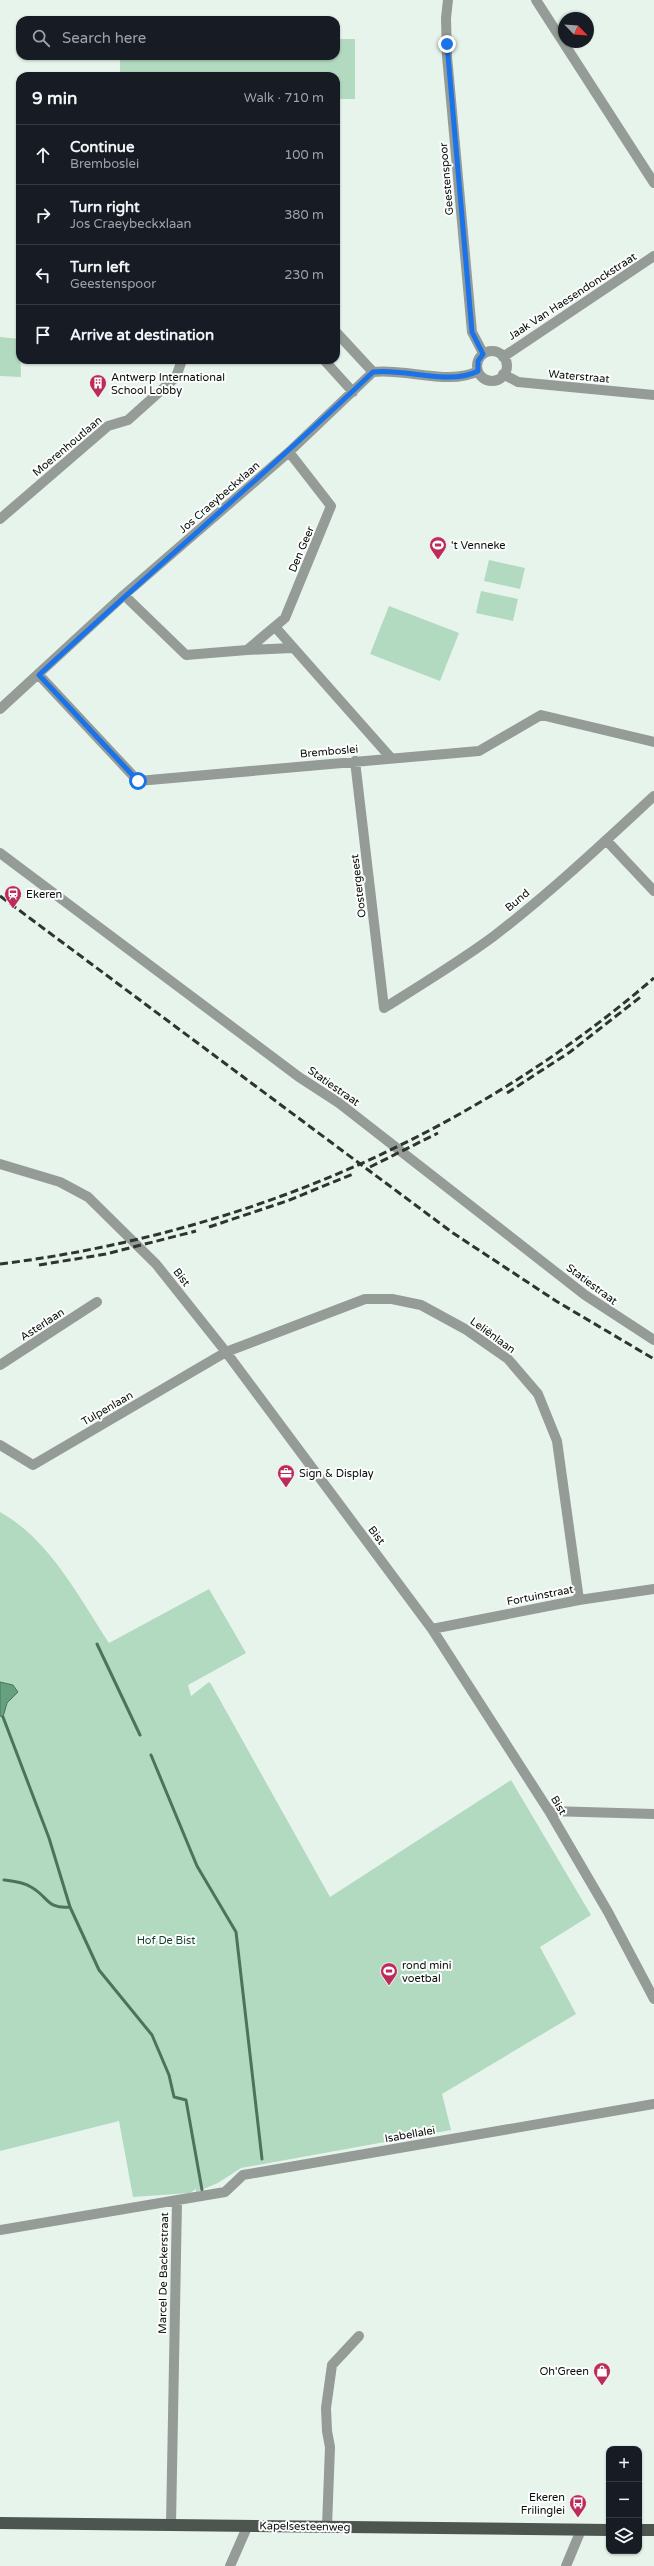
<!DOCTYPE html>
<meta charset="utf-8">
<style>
:root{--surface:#171b24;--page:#20242c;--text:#f1f3f6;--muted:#9ea1a6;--line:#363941}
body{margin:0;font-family:"Varela Round",sans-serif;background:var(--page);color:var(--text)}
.controls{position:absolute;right:12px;bottom:12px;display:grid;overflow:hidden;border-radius:8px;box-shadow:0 1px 3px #0004}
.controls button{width:36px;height:36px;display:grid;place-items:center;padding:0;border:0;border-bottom:1px solid var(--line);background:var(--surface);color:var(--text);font:20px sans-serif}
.compass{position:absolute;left:558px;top:12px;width:36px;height:36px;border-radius:50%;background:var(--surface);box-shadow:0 1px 3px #0004;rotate:115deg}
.stop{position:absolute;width:12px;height:12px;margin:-9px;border:3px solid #1a73e8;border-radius:50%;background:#fff}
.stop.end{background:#1a73e8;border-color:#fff;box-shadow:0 1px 4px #0008}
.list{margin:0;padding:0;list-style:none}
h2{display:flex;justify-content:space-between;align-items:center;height:52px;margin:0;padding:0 16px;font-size:17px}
h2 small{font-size:13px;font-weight:400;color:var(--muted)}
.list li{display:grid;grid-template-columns:26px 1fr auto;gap:12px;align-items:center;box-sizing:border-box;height:60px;padding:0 16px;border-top:1px solid var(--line)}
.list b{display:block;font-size:15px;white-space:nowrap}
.list p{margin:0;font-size:13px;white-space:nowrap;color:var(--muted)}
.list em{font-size:13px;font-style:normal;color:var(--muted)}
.icon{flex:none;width:22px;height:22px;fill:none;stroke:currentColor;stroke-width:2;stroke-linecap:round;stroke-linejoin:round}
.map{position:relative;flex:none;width:654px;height:2566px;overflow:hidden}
.search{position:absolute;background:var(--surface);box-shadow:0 1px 3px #0004;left:16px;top:16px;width:324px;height:44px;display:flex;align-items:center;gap:10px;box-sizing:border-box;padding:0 14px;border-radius:12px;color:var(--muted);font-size:15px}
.panel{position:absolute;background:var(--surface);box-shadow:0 1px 3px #0004;left:16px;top:72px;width:324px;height:292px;border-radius:12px}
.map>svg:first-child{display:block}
.green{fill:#b2dac0}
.water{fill:#66a07e;stroke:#4a745c}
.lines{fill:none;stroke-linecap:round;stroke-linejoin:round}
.stream{stroke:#4a745c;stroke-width:3}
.street{stroke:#959b97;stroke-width:10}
.primary{stroke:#4c554f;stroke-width:12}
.rail{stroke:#2e3430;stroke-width:3;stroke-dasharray:8 4;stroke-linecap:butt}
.route{stroke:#1a73e8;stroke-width:5}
.labels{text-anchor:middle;stroke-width:4;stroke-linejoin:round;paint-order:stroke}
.street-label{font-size:11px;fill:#090e0b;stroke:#fcfefd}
.poi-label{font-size:11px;fill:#090e0b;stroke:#fcfefd;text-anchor:start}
.park-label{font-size:11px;fill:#17452c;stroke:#fcfefd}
</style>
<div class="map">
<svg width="654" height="2566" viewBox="0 0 654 2566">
<rect width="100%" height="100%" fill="#e7f4eb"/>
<!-- green -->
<path class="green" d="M336,39h19v60h-19v-23h-216v-20h216z
M0,337l20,2 1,38 -21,-1z
M489,560l36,8 -5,21 -36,-8z
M481,591l37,8 -5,22 -37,-8z
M389,606l70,27 -19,48 -70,-27z
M0,1512c50,28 78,84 109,131l100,-54 37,64 -58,32 3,11 18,-14 2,2 119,213 181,-117 80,135 -51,32 36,67 -134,80 9,36 -210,38 -23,15 -22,9v-3l-6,4 -57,4 -14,-76 -119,30z"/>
<!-- water -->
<path class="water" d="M0,1682l13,3 5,7 -11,11 -4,14 -3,-1z"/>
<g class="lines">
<!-- stream -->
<path class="stream" d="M97,1644l43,91
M3,1717l46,121 21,69 29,63 53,65 17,40 5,22 12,3 16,90
M151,1755l46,111 39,66 26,227
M4,1880c9,1 19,2 27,7 18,10 15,22 39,20"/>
<!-- street -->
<path class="street" d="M448,0l-2,18 1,38 25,276 11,21
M536,0l118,183
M336,332l37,40
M477 366a15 15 0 1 1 30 0a15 15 0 1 1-30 0Z
M503,357l151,-101
M324,360l29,32
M503,374l15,8 136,13
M0,519l108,-93 20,-6 48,-43 6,-17
M124,595l62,60 61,-5 38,-32 46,-112 -42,-54
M276,628l115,130
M247,650l45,-2
M39,675l99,106 341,-30 62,-36 113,27
M0,709l124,-114 165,-143 84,-80c33,-4 77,14 105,-1
M355,761l29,247c37,-23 75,-46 110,-72 56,-43 108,-92 160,-140
M606,840l48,51
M0,853l299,224 40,26 246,192 69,45
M0,1164l60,18 28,15 68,67 70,88 206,277 117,182 59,101 46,87
M0,1365l97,-63
M0,1445l33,20 193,-113 139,-53h27l29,6 44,24 43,30 30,35 19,47 22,159
M432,1629l147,-29 75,-11
M549,1811l105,3
M0,2230l225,-38 18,-17 411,-71
M171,2524l6,-322
M327,2526l3,-79 -3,-16 -1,-23 6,-43 27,-29
M230,2566l18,-41
M566,2566l15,-36"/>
<!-- primary -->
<path class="primary" d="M0,2523l609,7
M639,2530h15"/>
<!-- rail -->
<path class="rail" d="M0,896l453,337 103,68 98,58
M507,1093l63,-41 73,-57
M370,1167l68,-34
M209,1227l78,-26 66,-27
M0,1264c241,-30 469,-127 654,-286
M39,1265l67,-11 90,-23"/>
</g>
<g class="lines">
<!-- route -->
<path class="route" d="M138,781l-99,-106c110,-103 225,-199 334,-303 32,-4 77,14 105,-1v-10l5,-7 -11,-22 -25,-288"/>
</g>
<!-- icons -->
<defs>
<g id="building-pin" transform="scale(0.9)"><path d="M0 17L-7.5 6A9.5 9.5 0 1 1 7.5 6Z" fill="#bb2c5a" stroke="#fcfefd"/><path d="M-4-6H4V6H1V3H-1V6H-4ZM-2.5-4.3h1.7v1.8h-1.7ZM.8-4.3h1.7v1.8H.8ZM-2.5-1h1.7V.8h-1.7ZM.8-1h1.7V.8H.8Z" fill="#fff"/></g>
<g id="stadium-pin" transform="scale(0.9)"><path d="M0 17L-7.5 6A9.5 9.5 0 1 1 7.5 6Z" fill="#bb2c5a" stroke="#fcfefd"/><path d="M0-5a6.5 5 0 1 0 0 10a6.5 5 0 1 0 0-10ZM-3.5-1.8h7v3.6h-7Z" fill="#fff"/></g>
<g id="station-pin" transform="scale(0.9)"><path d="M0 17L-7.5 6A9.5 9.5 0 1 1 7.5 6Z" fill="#bb2c5a" stroke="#fcfefd"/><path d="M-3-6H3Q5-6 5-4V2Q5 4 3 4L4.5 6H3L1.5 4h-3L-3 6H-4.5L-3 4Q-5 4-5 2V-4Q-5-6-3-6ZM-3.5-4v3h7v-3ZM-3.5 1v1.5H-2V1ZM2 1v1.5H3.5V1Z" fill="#fff"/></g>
<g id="office-pin" transform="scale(0.9)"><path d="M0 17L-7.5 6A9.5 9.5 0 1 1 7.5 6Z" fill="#bb2c5a" stroke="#fcfefd"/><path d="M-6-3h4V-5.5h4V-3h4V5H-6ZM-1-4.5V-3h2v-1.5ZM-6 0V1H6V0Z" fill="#fff"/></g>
<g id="shop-pin" transform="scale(0.9)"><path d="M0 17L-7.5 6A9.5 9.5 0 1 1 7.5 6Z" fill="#bb2c5a" stroke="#fcfefd"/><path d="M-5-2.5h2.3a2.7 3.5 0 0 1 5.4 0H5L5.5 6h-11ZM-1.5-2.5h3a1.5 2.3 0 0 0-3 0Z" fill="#fff"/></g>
<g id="bus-pin" transform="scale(0.9)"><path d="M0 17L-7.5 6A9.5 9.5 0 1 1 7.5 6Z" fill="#bb2c5a" stroke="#fcfefd"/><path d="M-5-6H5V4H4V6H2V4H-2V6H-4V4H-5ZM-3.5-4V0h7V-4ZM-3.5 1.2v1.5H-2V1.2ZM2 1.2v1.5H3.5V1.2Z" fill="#fff"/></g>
</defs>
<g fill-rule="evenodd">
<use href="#building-pin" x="98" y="383"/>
<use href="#stadium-pin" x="438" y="545"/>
<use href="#station-pin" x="13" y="894"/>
<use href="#office-pin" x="286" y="1473"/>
<use href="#stadium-pin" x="389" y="1971"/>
<use href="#shop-pin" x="602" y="2371"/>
<use href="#bus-pin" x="578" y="2503"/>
</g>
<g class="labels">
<!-- street labels -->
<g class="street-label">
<text transform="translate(446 179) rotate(-95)" y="4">Geestenspoor</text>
<text transform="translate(572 296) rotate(-33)" y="4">Jaak Van Haesendonckstraat</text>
<text transform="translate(579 376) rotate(5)" y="4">Waterstraat</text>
<text transform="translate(67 446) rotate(-40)" y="4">Moerenhoutlaan</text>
<text transform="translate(219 497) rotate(-41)" y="4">Jos Craeybeckxlaan</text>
<text transform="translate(301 549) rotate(-67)" y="4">Den Geer</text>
<text transform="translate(329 751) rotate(-5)" y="4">Bremboslei</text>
<text transform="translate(358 886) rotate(-97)" y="4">Oostergeest</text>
<text transform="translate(517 900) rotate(-40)" y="4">Bund</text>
<text transform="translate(334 1086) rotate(35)" y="4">Statiestraat</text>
<text transform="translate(182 1277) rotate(52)" y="4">Bist</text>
<text transform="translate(592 1284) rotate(37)" y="4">Statiestraat</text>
<text transform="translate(42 1324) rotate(-33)" y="4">Asterlaan</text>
<text transform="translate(493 1335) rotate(36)" y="4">Leliënlaan</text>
<text transform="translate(107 1408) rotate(-30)" y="4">Tulpenlaan</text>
<text transform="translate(377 1535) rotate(53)" y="4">Bist</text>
<text transform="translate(540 1595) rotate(-11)" y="4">Fortuinstraat</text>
<text transform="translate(559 1805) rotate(59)" y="4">Bist</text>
<text transform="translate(410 2134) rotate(-10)" y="4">Isabellalei</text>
<text transform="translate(163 2273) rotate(-89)" y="4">Marcel De Backerstraat</text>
<text transform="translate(305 2526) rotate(1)" y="4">Kapelsesteenweg</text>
</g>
<!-- poi labels -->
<g class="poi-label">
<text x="111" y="381">Antwerp International<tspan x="111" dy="13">School Lobby</tspan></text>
<text x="451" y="549">'t Venneke</text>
<text x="26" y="898">Ekeren</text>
<text x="299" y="1477">Sign &amp; Display</text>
<text x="402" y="1969">rond mini<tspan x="402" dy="13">voetbal</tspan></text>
<text x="589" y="2375" text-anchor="end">Oh'Green</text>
<text x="565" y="2501" text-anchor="end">Ekeren<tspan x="565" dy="13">Frilinglei</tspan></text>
</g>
<!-- park labels -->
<g class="park-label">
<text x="166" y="1944">Hof De Bist</text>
</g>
</g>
</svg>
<div class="controls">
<button>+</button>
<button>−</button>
<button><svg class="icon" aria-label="layers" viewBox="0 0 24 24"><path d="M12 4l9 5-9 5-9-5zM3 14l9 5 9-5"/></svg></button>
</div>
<svg class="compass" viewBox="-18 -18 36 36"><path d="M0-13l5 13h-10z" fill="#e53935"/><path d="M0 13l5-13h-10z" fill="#9ea1a6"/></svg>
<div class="stop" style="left:138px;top:781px"></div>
<div class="stop end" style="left:447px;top:44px"></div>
<div class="search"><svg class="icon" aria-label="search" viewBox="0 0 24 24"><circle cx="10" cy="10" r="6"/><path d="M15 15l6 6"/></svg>Search here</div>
<section class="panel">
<h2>9 min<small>Walk · 710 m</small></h2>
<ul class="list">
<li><svg class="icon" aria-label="ahead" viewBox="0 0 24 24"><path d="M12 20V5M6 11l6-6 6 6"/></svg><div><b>Continue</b><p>Bremboslei</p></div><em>100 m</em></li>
<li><svg class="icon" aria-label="right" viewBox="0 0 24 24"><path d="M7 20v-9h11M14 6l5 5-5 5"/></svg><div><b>Turn right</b><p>Jos Craeybeckxlaan</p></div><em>380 m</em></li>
<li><svg class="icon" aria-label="left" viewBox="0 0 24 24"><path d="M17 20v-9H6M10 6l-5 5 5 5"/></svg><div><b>Turn left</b><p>Geestenspoor</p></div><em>230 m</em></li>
<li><svg class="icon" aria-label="arrive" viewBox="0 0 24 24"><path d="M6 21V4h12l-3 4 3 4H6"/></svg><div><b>Arrive at destination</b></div></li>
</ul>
</section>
</div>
